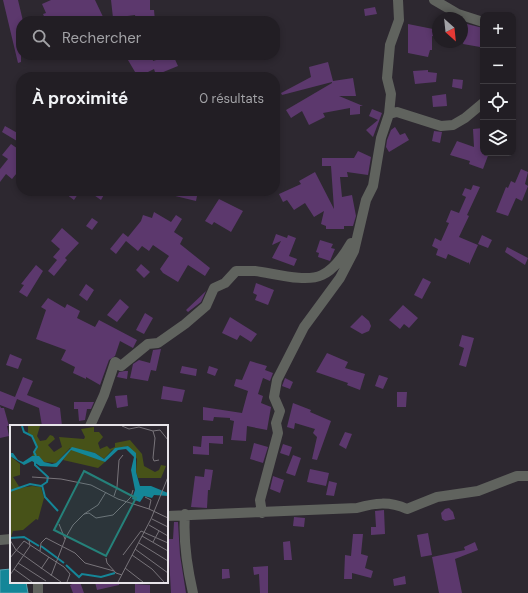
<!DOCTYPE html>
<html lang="fr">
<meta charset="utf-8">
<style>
:root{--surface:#221e24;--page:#2a272c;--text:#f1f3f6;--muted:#a2a2a6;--line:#3f3c41}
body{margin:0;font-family:"DM Sans",sans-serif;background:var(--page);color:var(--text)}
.controls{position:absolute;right:12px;top:12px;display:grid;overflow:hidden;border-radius:8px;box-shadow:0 2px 6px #0003}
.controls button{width:36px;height:36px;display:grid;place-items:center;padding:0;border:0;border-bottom:1px solid var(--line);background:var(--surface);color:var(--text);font:20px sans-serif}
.compass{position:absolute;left:432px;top:12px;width:36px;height:36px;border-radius:50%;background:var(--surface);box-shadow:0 2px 6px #0003;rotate:153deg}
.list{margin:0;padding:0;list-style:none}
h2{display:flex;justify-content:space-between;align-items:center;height:52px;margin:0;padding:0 16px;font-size:17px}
h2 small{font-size:13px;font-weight:400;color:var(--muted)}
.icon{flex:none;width:22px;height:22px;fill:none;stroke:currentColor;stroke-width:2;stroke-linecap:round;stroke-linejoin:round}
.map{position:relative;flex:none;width:528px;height:593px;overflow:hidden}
.search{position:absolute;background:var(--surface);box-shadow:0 2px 6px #0003;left:16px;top:16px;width:264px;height:44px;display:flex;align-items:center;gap:10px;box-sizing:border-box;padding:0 14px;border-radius:16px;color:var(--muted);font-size:15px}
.panel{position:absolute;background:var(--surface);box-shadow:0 2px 6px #0003;left:16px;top:72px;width:264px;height:124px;border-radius:16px}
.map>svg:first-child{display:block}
.water{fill:#148698;stroke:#54a2b1}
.building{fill:#5c386d}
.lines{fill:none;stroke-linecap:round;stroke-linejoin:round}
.minor{stroke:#60635e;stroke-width:10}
.inset-river{fill:none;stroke:#148698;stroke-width:2}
.inset-road{fill:none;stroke:#78747a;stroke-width:1}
.view{fill:#25817a;fill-opacity:0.15;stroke:#25817a;stroke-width:2}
.inset-edge{fill:none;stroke:#e8e5ea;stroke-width:2}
</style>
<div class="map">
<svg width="528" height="593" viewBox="0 0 528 593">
<rect width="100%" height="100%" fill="#2d2830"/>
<!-- water -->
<path class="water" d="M11,569v13h15l2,11h-28v-23z"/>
<!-- building -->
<path class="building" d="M3,0h15l5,21h-2v41l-3,1z
M51,0h44l10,21h-59l-3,-7 3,-1 -4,-9z
M111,0h39v10h4l1,11h-19l-1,-6 -22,3z
M375,7l2,7 -12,2 -1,-7z
M408,24l30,6 -1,7 -5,-1v14h-2l-2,7 -20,-4z
M467,24l16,4 -3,19 -17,-3z
M125,55h27l1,6 20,-6 5,11 -22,9 -2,-6 -16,8z
M328,62l5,19 20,-3 3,18h-17l24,10h-3v8l-10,1v-7l-27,5 2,4 -16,8 -7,-14 -11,7 -5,-8 46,-27v-1l-50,13 -1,-2 30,-16 -2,-10z
M428,70v2l9,1 -1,9 -21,2 -2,-13z
M453,79l10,1 -1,9 -10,-2z
M446,94l1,12 -14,1 -1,-11z
M372,109l10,4 -9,24 -7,-7 12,-10 -9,-4z
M5,126l16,9 -4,6 -15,-9z
M395,127l5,8 5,-2 4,7 -20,12 -3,-5 1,-7 4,-10z
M483,128v25h6l-6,16 -14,-5 1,-3 -20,-6 7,-14 17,6 -1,-18z
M434,131l8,1 -2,11 -8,-2z
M11,144l10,7v17l-9,11 -6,-5 -6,8v-13l8,-10 -6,-4z
M358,151l13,6 -3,18 -21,-3 1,5h-8l2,20 10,-2 4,21 -3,10h-9v3h-18v-3l-5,-2 3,-13 -10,6 -9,-14 -11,7 -7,-10 -4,2 -4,-8 22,-10 -2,-3 16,-9 19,37 -3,-43h-9v-8h32z
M521,169l7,3 -3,12 3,2 -6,15 -6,-3 -8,18 -12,-4 10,-25 2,1 3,-7 4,2z
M473,185l7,2 -13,28 2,1 -10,21 19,8 -9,20v-3l-1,1 -20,-9 -2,5 -10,-4 2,-6 -6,-3 3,-8 6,3 8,-18 -3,-1 5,-12 8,3 7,-16 -4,-2 3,-7 6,2z
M62,191h18l-6,9z
M88,191h18l-5,9z
M167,191h31l-2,10 -29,-7z
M219,199l24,12 -12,21 -17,-10 -2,3 -7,-4z
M154,212l17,10 5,-7 6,4 -8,13 9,6 -3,6 30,24 -5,8 -17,-11 -10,17 -15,-9 -3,-4 9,-13 -16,-11 -4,6 -7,-5 -4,5 -12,-10 -10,13 -6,-5 13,-16 5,4 13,-16 2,-6 9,3z
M92,218l6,4 -6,8 -6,-4z
M62,228l17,15 -14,15 2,2 -13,16 -6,-5 9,-11 -4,-3 7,-8 -9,-8z
M276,234l11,4 1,-3 8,3 -7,18 8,3 -3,7 -22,-8 9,-17 -9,4z
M482,235l10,5 -4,8 -10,-4z
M320,240l13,4 -2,4 4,1 -5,12 -12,-4 1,-4 -3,-1z
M507,247l21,11 -3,7 -20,-13z
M141,264l9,8 -6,6 -8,-8z
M36,265l7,6 -16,26 -8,-5 5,-7 -3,-1z
M423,278l8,4 -9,17 -8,-4z
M256,283l18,7 -6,15 -13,-5 2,-5 -4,-2z
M86,284l8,6 -7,11 -8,-6z
M206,291l-5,11 -13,10 -2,-2z
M48,298l17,10 2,-4 13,7 -3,7 18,9 4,-7 38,20 -4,8 -13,-7 -5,15 -6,4 -9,25 -14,-8v2l-13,-6 2,-6 -14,-7 5,-10 -30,-11 10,-29 -5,-3z
M120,299l9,8 -12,15 -10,-7z
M403,305l15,13 -9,10 -5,-4 -4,5 -11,-9z
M145,313l8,5 -9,16 -8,-4z
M362,315l7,6 2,5 -2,5 -7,3 -12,-7z
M230,317l27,17 -6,8 -11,-7 -3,5 -15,-7z
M462,335l12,3 -8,29 -7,-2 5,-17 -5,-2z
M161,349l-5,22 -5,-1 -3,11 -18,-3 3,-14 6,-4 11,3 3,-13z
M327,353l21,9 -3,6 20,6 -5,16 -13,-5 1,-2 -32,-11z
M10,354l12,5 -4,10 -12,-4z
M250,361l17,5 -2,4 8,3 -3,8 -7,-3 -5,16 5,2 -2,7 10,4 -4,23 -20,-4 -1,15 -15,-1 3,-19 -4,-1v-2l-16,-1 -1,4 -10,-1v-13l39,6 6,-22 -14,-5 2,-7 6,1z
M182,366l15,3 -1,7 -16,-3z
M209,366l9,3 -3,7 -8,-3z
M125,371h3l-1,8 -10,-2 2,-5z
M379,375l9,3 -5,11 -8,-3z
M23,377l10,4 -6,14 33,13 2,18h-20l-3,-18 -22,-9 -4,11 -13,-5v-14l15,6z
M285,378l8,4 -3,7 -8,-3z
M163,386l22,4 -3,12 -21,-3z
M397,392h10l-1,15h-9z
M127,395l1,11 -11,2 -2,-12z
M74,402h20l-3,7h-4l-2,11 -6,1 -1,-12h-4z
M293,403l18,7 -1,2 21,9 -14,39 -5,-1 5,-22 -4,-4 2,-4 -20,-6 -1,6 -7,-2z
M0,406l1,2h3l5,18h-2l2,10 -9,2z
M345,432l7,2 -6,15 -7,-4z
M202,436h21v8l-14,-1v12l-16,-1v-8l8,1z
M254,443l14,4 -5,16 -13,-4z
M283,444l9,3 -3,9 -9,-3z
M293,455l8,3 -6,18 -9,-3z
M205,469l8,1 -3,20h-2l-1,18 -16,-1 4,-31 9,1z
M310,469l19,4 -3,13 -19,-4z
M273,476l11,4 -4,13 -10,-4z
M329,481l8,2 -3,13 -8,-1z
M449,508l4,4 2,7 -10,2 -3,-2 -1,-6 4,-4z
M384,510l1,24 -14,1v-8h5l-1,-16z
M294,517l11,1 -1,9 -11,-1z
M174,522h4l2,33 6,38h-15l-3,-54h5z
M428,533l4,22 -11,2 -4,-22z
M353,534h10l-2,20 7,2 -3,12 8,3 -2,7 -19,-5v6h-8l1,-24 6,1z
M290,541l2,19h-8l-1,-18z
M475,542l3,8 -23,9 7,34h-23l-7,-36 33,-7 -1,-3z
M268,566v27h-8l-1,-19 -5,1 -1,-8z
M222,569h7l1,9 -8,1z
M405,576l1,8 -12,2 -1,-7z
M77,582h3l4,11h-11l-3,-8z
M95,582h24v3l-22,5z
M135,584l15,1v8h-15z"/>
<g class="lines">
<!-- minor -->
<path class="minor" d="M434,0l24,14 25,8
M389,114l8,-2 44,14 12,-1 12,-7 18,-15
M90,426l14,-31 11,-33 6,4 27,-22 10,-1 27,-19 21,-18 8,-18 11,-5 11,-12c6,0 13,0 19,0 18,2 50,12 67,4 13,-6 22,-20 29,-32
M262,513l-2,-13 18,-67 -2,-10 4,-12 -6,-14 3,-17 27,-53 36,-49 14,-27 12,-51 7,-14 8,-48 8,-24 2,-20 -4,-16 3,-33 9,-25 -1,-20
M185,514c-2,27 2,53 8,79
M167,516l190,-8c18,-5 32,-7 50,1l30,-12 41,-6 39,-15h11
M0,540l11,-1
M38,582v11"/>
</g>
<!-- overview -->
<g transform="translate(10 425)">
<rect width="158" height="158" fill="#2d2830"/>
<path d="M18,1h12l-3,10 3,5 6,-1 4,-5 3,1 2,3 -7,6 6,7 8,-5 -3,-10 25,2 1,-2 -4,-8 13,-2v5h5l4,5 -5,6 2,6 7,-3 3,3 5,-2v-4l15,-3 12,14 2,12 11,6 4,-2 2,-5 5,1 -5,12h-23l-2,-6 1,-13 -9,-13 -16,4 -8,9 -9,-6 -25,-5 -14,15 -12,-1 -12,-6 5,-8 -4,-12 -5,-3zM60,25h7l28,12 -7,6 -35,-8zM0,31l10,8v11l-7,2 7,11 12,-2 9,1 3,11 -6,22 -2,-1 -13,11 -10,1 -3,9z" fill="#475218"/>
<path d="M118,21l8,7v19l4,14h11l17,7v3l-14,-1 -2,3 -8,-2 -4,6 -8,-3 3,-9 -4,-20 3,-13 -8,-8 -8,1 -13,12 -34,-12 -14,17 -17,-1 -8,-5 -8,4 -14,-9v-3h3l5,7 5,2 9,-6h7l5,6 8,2 4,-1 16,-16 23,6 9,6 11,-11z" fill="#148698"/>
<path class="inset-river" d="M12,1l2,6 8,4 5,11 -3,5 2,4M32,60l3,12 13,14M0,66l20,-7 11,2 6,-4 1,-5 -13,-12v-4M0,113l14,-1 15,9M31,121l23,17M56,140l13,12 3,-3 19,3 14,-4"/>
<path class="inset-road" d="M112,1l7,3 10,-2 14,4M149,35l-5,1 -1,-3 2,-20 -2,-7 7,-1 8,10M22,52l29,2 30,6 27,14 31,10M104,71l3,-9 2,-27 4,-5M135,72l6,3 -2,9 19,9M74,89l5,-1 7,5 17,-3 18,-18 2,-7M142,94l16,8M49,99l6,15M139,100l19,11M132,111l26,15M0,115l6,10 45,32M143,117l6,-11M129,118l29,18M125,124l33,24M30,126l1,-8 5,-5 29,15 10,10 29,8M113,130l18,-24 27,12M122,130l20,14 12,13M0,133l14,-17 40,26 6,7 -3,8M96,133l1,5 9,10 6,2M8,138l28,18M115,143l18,14M4,144l18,13M31,144l8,-12M0,150l20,-29 -1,-6M41,151l15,-39 7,-12 11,-11 14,-9 8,-13M108,157l33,-63 17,-42"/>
<path class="view" d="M74,46l52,27 -30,58 -52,-26z"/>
<rect width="158" height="158" class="inset-edge"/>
</g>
</svg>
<div class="controls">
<button>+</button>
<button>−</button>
<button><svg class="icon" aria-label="locate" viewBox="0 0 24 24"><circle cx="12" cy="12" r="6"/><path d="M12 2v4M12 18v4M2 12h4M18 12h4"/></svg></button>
<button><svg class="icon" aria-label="layers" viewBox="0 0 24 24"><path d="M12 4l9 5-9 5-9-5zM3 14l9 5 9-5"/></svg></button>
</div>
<svg class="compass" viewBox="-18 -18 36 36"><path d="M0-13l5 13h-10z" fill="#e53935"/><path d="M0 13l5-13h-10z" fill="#a2a2a6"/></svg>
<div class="search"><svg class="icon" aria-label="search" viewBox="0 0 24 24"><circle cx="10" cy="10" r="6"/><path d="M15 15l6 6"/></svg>Rechercher</div>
<section class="panel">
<h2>À proximité<small>0 résultats</small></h2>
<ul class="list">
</ul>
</section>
</div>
